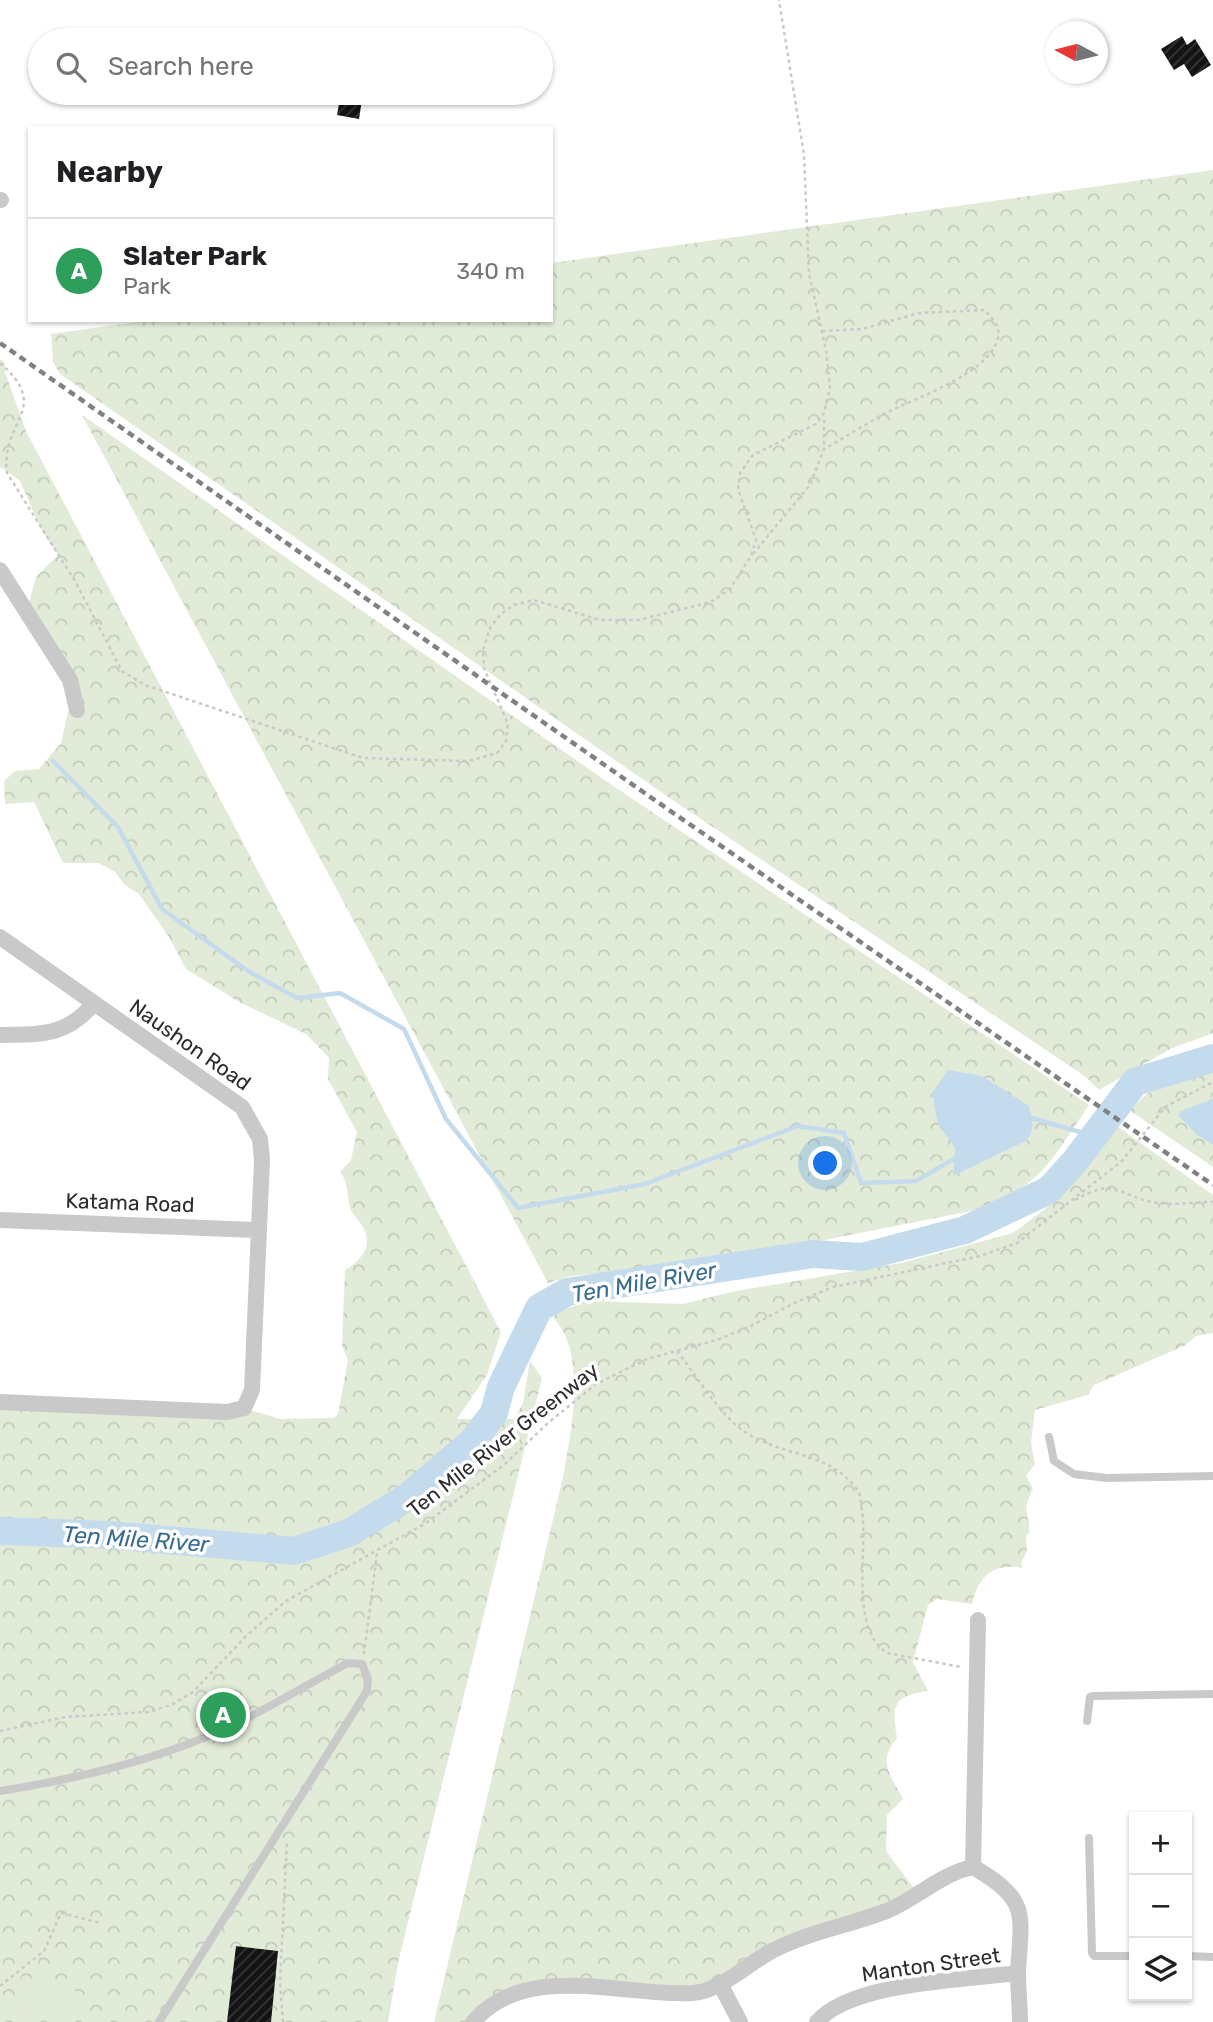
<!DOCTYPE html>
<meta charset="utf-8">
<style>
:root{--surface:#fff;--page:#f6f6f6;--text:#202124;--muted:#757577;--line:#e0e0e0;--accent:#eb2632}
body{margin:0;font-family:Rubik,sans-serif;background:var(--page);color:var(--text)}
.controls{position:absolute;right:21px;bottom:21px;display:grid;overflow:hidden;border-radius:0px;box-shadow:0 2px 5px #0004}
.controls button{width:63px;height:63px;display:grid;place-items:center;padding:0;border:0;border-bottom:2px solid var(--line);background:var(--surface);color:var(--text);font:35px sans-serif}
.compass{position:absolute;left:1045px;top:21px;width:63px;height:63px;border-radius:50%;background:var(--surface);box-shadow:0 2px 5px #0004;rotate:277deg}
.you{position:absolute;left:826px;top:1164px;width:24px;height:24px;margin:-18px;border:5px solid #fff;border-radius:50%;background:#1a73e8;box-shadow:0 0 0 10px #1a73e833}
.badge{display:grid;place-items:center;width:46px;height:46px;border-radius:50%;background:var(--accent);color:#fff;font-size:23px;font-weight:700}
.pin{position:absolute;translate:-50% -50%;border:4px solid #fff;box-shadow:0 2px 7px #0006}
.list{margin:0;padding:0;list-style:none}
h2{display:flex;justify-content:space-between;align-items:center;height:91px;margin:0;padding:0 28px;font-size:30px}
h2 small{font-size:23px;font-weight:400;color:var(--muted)}
.list li{display:grid;grid-template-columns:46px 1fr auto;gap:21px;align-items:center;box-sizing:border-box;height:105px;padding:0 28px;border-top:2px solid var(--line)}
.list b{display:block;font-size:26px;white-space:nowrap}
.list p{margin:0;font-size:23px;white-space:nowrap;color:var(--muted)}
.list em{font-size:23px;font-style:normal;color:var(--muted)}
.icon{flex:none;width:38px;height:38px;fill:none;stroke:currentColor;stroke-width:2;stroke-linecap:round;stroke-linejoin:round}
.map{position:relative;flex:none;width:1213px;height:2022px;overflow:hidden}
.search{position:absolute;background:var(--surface);box-shadow:0 2px 5px #0004;left:28px;top:28px;width:525px;height:77px;display:flex;align-items:center;gap:18px;box-sizing:border-box;padding:0 24px;border-radius:38px;color:var(--muted);font-size:26px}
.panel{position:absolute;background:var(--surface);box-shadow:0 2px 5px #0004;left:28px;top:126px;width:525px;height:196px;border-radius:0px}
.map>svg:first-child{display:block}
.forest{fill:url(#forest-crowns);fill-rule:evenodd}
.pitch{fill:#e2ebd8}
.water{fill:#c3dbec}
.lines{fill:none;stroke-linecap:round;stroke-linejoin:round}
.stream{stroke:#c3dbec;stroke-width:4.5}
.river{stroke:#c3dbec;stroke-width:28}
.building{fill:url(#building-hatch)}
.path{stroke:#c9c9c9;stroke-width:2.5;stroke-dasharray:3.5 3.5;stroke-linecap:butt}
.service{stroke:#c9c9c9;stroke-width:8}
.minor{stroke:#c9c9c9;stroke-width:16}
.rail{stroke:#818181;stroke-width:4.5;stroke-dasharray:7 5;stroke-linecap:butt}
.labels{text-anchor:middle;stroke-width:7;stroke-linejoin:round;paint-order:stroke}
.street-label{font-size:21px;fill:#2c2c2c;stroke:#fff}
.water-label{font-size:23px;font-style:italic;fill:#386d90;stroke:#fff}
</style>
<div class="map">
<svg width="1213" height="2022" viewBox="0 0 1213 2022">
<defs>
<pattern id="forest-crowns" width="20" height="18" patternUnits="userSpaceOnUse" patternTransform="scale(1.75)"><rect width="20" height="18" fill="#e2ebd8"/><path d="M2 6a3 3 0 1 1 6 0M12 15a3 3 0 1 1 6 0" fill="none" stroke="#c2caba"/></pattern>
<pattern id="building-hatch" width="6" height="6" patternUnits="userSpaceOnUse" patternTransform="scale(1.75)"><rect width="6" height="6" fill="#131313"/><path d="M-1 1l2-2M0 6l6-6M5 7l2-2" fill="none" stroke="#363636"/></pattern>
</defs>
<rect width="100%" height="100%" fill="#fff"/>
<!-- forest -->
<path class="forest" d="M1213,170v863l-43,16 -71,41 -13,-13 -415,-278 -611,-425 -7,-12 -2,-28 100,-14h400v-57z
M0,359l5,4v9l21,59 475,901 -14,43 -30,44h57l9,-16 7,-42 12,17 -144,585 -10,59h-388v-620l250,8 31,9 53,-1 4,-4 10,-54 -6,-14 3,-76c17,-10 30,-26 16,-46 -3,-5 -8,-9 -10,-14 -5,-13 -1,-26 -11,-38l11,-12 6,-28 -29,-53 1,-21 -23,-24 -65,-31 -55,-34 -17,-32 -30,-43 -14,-9 -10,-13 -17,-9h-35l-29,-61 -29,2 -1,-23 11,-10 24,-2 22,-26 7,-31 12,-14 -51,-95 7,-26 22,-22 -17,-26 -21,-48 -19,-14 -1,2z
M82,415l524,366 483,324c-35,51 -45,77 -103,103l-284,56 -131,12 -23,7zM1024,1142l-71,33 2,-27z
M1213,1065v34l-16,36 16,10v22l-84,-57 19,-17z
M1117,1126l96,69v138l-17,3 -12,10 -90,39 -6,10 -53,15 -4,33 4,21 -9,12 7,12 -7,18 4,26 -4,4 1,15 -6,12 2,5c-30,-6 -45,9 -51,36l-35,-5 -9,6 -15,57 15,29c-34,5 -37,13 -31,47 -20,24 -7,36 6,61l-16,16 -1,36 30,40 -113,45 -85,51h-184l-54,35h-46l129,-545c8,-46 25,-122 -10,-160l6,-6 30,-10 94,3 48,-12 170,-29 112,-30 32,-24 36,-35z"/>
<!-- pitch -->
<path class="pitch" d="M22,1976l61,17 -8,29h-24l-39,-11z"/>
<!-- water -->
<path class="water" d="M948,1070l34,6 47,30c3,15 8,25 -5,36l-71,34 2,-28 -17,-24 -6,-31z
M1213,1099v46l-16,-10 -19,-20 3,-4z"/>
<g class="lines">
<!-- stream -->
<path class="stream" d="M53,761l65,66 44,82 86,62 49,27 43,-5 64,36 42,90 72,89 127,-24 153,-58 46,7 17,50 55,-2 43,-25
M1028,1117l66,19"/>
<!-- river -->
<path class="river" d="M0,1531l110,4 184,16 55,-18 57,-35 65,-55 23,-30 7,-26 38,-79 28,-16 246,-38 49,3 103,-27 84,-40 27,-30 59,-78 78,-24"/>
</g>
<!-- building -->
<path class="building" d="M1182,36l5,9 8,-6 16,26 -19,12 -8,-13 -10,6 -13,-21z
M341,93h22l-4,26 -22,-4z
M236,1946l42,5 -7,71h-44z"/>
<g class="lines">
<!-- path -->
<path class="path" d="M822,331l40,-2 57,-16 66,-3c6,8 16,16 13,28 -10,37 -82,59 -114,76 -20,11 -40,24 -60,35
M0,363c53,46 0,57 7,110l68,108 47,90 23,14 218,73 106,3 28,-8 9,-12 2,-17 -24,-56 -1,-18 7,-22 11,-14 13,-9 20,-5 66,20h38l73,-18 19,-13 21,-33 5,-16 -18,-51 2,-16 13,-18 63,-31 8,-11 6,-25 -4,-38 -17,-76 -5,-119 -25,-155
M753,554l57,-69 14,-36v-33
M1075,1200c40,-23 40,-6 77,2 19,4 42,0 61,0
M677,1351c18,23 39,57 60,75 36,31 93,23 121,65 3,5 3,14 4,20 6,40 -13,118 25,142l74,14
M364,1654l13,-101
M0,1731l65,-14 83,-5 23,-7 22,-13 52,-55 41,-36 140,-78 79,-59 43,-41 48,-39 51,-25 70,-19 34,-14 43,-23 39,-16 147,-31 37,-13 105,-82 43,-54 48,-25
M0,1986l44,-35 17,-38 39,10
M283,2022l-3,-40 7,-141"/>
<!-- service -->
<path class="service" d="M1049,1437l5,24 20,13 33,4 106,-2
M1087,1721l3,-24 4,-1 119,-2
M0,1791c70,-11 136,-26 201,-52 51,-20 99,-51 147,-76l14,1 6,15 -1,12 -208,331
M1089,1838l3,115 2,3h40
M1187,1956l26,1"/>
<!-- minor -->
<path class="minor" d="M0,200h1
M0,570l70,110 7,30
M0,937l242,170 18,32 2,21 -10,230 -8,18 -17,4 -227,-10
M0,1035c41,-1 66,2 94,-32
M0,1220l257,10
M973,1867l5,-247
M719,1982l21,40
M473,2022c54,-62 150,-25 220,-29 26,-2 53,-27 75,-40 38,-21 81,-27 121,-43 29,-13 54,-37 84,-43 58,33 48,48 45,105 0,17 2,34 2,50
M817,2022c34,-40 148,-42 201,-49"/>
<!-- rail -->
<path class="rail" d="M0,343l669,467 544,375"/>
</g>
<g class="labels">
<!-- street labels -->
<g class="street-label">
<text transform="translate(190 1045) rotate(35)" y="7">Naushon Road</text>
<text transform="translate(130 1203) rotate(2)" y="7">Katama Road</text>
<text transform="translate(503 1440) rotate(-38)" y="7">Ten Mile River Greenway</text>
<text transform="translate(931 1965) rotate(-8)" y="7">Manton Street</text>
</g>
<!-- water labels -->
<g class="water-label">
<text transform="translate(644 1282) rotate(-10)" y="8">Ten Mile River</text>
<text transform="translate(136 1539) rotate(4)" y="8">Ten Mile River</text>
</g>
</g>
</svg>
<div class="controls">
<button>+</button>
<button>−</button>
<button><svg class="icon" aria-label="layers" viewBox="0 0 24 24"><path d="M12 4l9 5-9 5-9-5zM3 14l9 5 9-5"/></svg></button>
</div>
<svg class="compass" viewBox="-18 -18 36 36"><path d="M0-13l5 13h-10z" fill="#e53935"/><path d="M0 13l5-13h-10z" fill="#757577"/></svg>
<div class="you"></div>
<div class="pin badge" style="left:223px;top:1715px;background:#2e9e5b">A</div>
<div class="search"><svg class="icon" aria-label="search" viewBox="0 0 24 24"><circle cx="10" cy="10" r="6"/><path d="M15 15l6 6"/></svg>Search here</div>
<section class="panel">
<h2>Nearby<small></small></h2>
<ul class="list">
<li><span class="badge" style="background:#2e9e5b">A</span><div><b>Slater Park</b><p>Park</p></div><em>340 m</em></li>
</ul>
</section>
</div>
